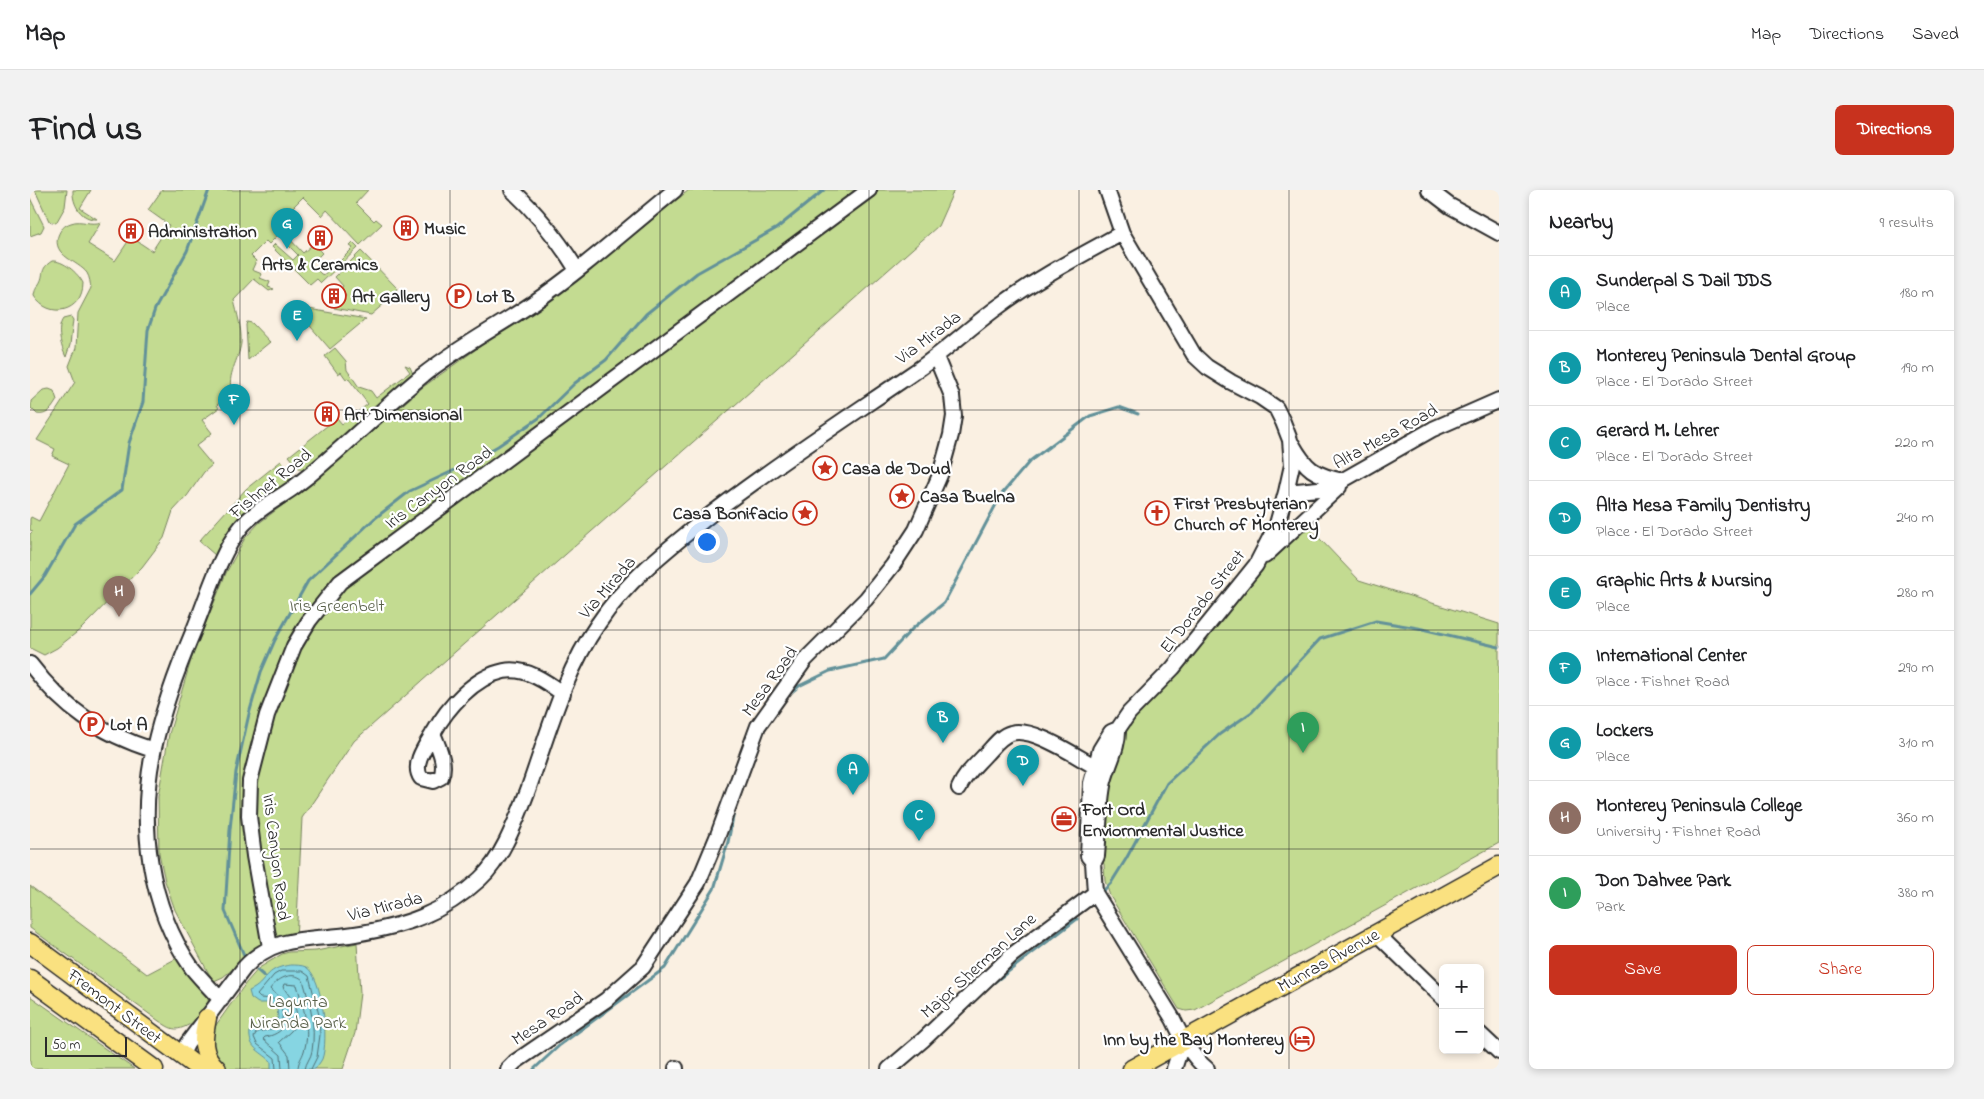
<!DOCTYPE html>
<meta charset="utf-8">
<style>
:root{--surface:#fff;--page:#f2f2f2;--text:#202124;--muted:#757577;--line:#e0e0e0;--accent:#c8321e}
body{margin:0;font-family:"Indie Flower",sans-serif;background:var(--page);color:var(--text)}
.controls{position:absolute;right:15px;bottom:15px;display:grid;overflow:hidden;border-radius:8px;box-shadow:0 2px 8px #0003}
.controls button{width:45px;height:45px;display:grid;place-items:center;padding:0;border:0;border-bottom:1px solid var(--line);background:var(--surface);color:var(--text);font:25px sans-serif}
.scale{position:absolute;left:15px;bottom:12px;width:82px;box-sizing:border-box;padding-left:5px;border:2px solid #2b2b2b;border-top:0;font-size:14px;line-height:18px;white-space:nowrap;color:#2b2b2b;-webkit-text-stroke:4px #fff;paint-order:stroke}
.you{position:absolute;left:676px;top:351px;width:18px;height:18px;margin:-12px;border:4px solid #fff;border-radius:50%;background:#1a73e8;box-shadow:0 0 0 8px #1a73e833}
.badge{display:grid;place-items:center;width:32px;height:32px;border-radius:50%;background:var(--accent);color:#fff;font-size:16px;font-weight:700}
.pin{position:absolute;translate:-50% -41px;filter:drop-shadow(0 1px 2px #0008)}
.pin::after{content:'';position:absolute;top:26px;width:18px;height:15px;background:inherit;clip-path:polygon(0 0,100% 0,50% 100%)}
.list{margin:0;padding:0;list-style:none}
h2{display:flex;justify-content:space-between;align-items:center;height:65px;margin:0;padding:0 20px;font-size:21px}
h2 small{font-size:16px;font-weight:400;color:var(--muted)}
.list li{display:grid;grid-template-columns:32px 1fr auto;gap:15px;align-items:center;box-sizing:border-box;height:75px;padding:0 20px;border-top:1px solid var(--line)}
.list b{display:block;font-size:19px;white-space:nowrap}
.list p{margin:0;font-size:16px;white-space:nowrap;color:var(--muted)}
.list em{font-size:16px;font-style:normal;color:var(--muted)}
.actions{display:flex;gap:10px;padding:15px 20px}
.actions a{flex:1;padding:11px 0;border:1px solid var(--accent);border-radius:8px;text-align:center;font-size:18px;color:var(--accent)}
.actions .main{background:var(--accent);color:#fff}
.map{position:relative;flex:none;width:1469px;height:879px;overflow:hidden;border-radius:8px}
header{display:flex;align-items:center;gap:30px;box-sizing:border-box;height:70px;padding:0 25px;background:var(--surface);border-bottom:1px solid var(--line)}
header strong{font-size:24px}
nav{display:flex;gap:28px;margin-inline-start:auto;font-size:18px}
.intro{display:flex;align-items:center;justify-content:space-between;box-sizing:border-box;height:120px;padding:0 30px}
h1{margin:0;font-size:35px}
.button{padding:12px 22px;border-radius:8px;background:var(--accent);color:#fff;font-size:18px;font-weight:700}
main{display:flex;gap:30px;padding:0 30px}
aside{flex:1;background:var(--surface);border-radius:8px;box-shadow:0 2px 8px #0003}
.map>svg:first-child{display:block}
.green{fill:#c3db91;stroke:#77835e}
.water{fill:#86d5e2;stroke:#629199}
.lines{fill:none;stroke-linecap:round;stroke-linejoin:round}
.shore{stroke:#4f6f74;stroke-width:1}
.stream{stroke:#629199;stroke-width:3}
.minor-casing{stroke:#2b2b2b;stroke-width:18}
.major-casing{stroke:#2b2b2b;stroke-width:21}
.minor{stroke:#fff;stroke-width:14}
.major{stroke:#fae180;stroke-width:18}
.grid{fill:none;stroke:#2b2b2b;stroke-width:1;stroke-opacity:0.55}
.labels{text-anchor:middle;stroke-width:4.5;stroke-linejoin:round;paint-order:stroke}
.poi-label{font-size:18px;font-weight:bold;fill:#2b2b2b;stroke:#fff;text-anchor:start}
.street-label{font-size:18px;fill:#2b2b2b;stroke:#fff}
.park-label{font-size:18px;fill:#59604a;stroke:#fff}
</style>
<header>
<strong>Map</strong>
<nav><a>Map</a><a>Directions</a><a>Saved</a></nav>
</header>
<div class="intro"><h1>Find us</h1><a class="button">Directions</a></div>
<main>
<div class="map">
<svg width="1469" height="879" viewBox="0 0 1469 879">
<rect width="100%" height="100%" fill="#faf0e2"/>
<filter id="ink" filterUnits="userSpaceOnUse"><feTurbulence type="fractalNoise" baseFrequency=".02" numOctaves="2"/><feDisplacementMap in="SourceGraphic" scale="10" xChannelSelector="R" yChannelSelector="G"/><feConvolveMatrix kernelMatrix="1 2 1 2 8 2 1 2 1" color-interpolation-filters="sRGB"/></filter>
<g filter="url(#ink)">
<!-- green -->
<path class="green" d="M5,0h32l-2,17 -9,16 -7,-2z
M43,0h18l-11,18 17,11c-16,1 -25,-15 -24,-29z
M132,0h206l-12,13 18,18 2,-2 6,5 -22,21 -33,-35 -5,6 -19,-19 -18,18 6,7 -22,22 -3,-3 -15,15 5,5 -4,9 10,4 -2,4 10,4 -2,5 6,2 -5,2 -15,-12 -20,21c3,14 8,28 7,43 -2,17 -15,32 -9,49l-15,13 2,3 -17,12 10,13 -16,13 16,19 -8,7 -17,24 -14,15 -9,27 -22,29 -61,62 -24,19 -13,7 -14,-7v-114l3,-3 -3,-1v-11l1,-2 8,4 30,-57 -17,-8 3,-7 -18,-9 38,-58 -6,-16 7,-18 2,-35 13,-25c-1,-5 -1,-10 -4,-15 -9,-12 -35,-17 -29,-37 2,-6 6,-11 13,-13 10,-4 20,3 30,-1l-13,22 27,17 16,-24 21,14 17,-26 -21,-15z
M659,0h265l-16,36 -584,515 -52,77 -6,123 -57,23 -16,13 -9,4 -6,-9 -33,-62 -10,-29 -6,-28 -1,-56 11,-63 22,-74 35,-87 19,-35 14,-15 53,-40 111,-96 66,-47 79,-52z
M0,8l14,28 -3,6 -11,4z
M255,44l18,19 10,-9 9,9 -11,11 10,10 3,1 9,-13 3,3 17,-17 -3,-2 3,-3 5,5 -37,35 -4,-4 -7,6 -38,-38 3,-3 18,16 5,-5 -17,-17z
M331,61l36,37 -3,7 -23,20 -37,-7 12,-12 -6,-6 3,-4 -8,-9z
M22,71c11,-1 26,12 31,22 0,29 -34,37 -49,13 1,-7 2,-7 5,-12 6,-9 0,-15 13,-23z
M273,118l63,11 -36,30 -32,-37z
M41,127l2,3 -3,25 -4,12c-5,-10 -10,-28 -3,-38z
M217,132l5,1 18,19 -22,18 -2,-35z
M305,158l11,13 1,9 12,17 12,4 5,7 34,-26 -5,-7 5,2 3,7 -2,4 -88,79 -20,15 -14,-16 48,-38 5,6 26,-20 -20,-26 -2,1 -5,-7 -3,2 -13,-18z
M19,199l5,2 3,9c-5,8 -9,16 -20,14l-6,-6v-7l12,-11z
M251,271l10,14 -1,6c-32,21 -61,37 -74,75l-17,-15 47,-52z
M1272,330l57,60 140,44v219l-304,167 -9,1 -7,-2 -69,-113 -5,-15 -1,-17 -10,-15 5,-81 14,-30 16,-25z
M0,696l117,88 32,-17c8,10 26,30 29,42 3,12 -20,30 -32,30 -6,0 -12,-5 -17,-8l-129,-93z
M327,753l3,50 -5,40 -12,36h-116l-16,-18 2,-17 3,-9 30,-42 13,-15 23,-14 7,-2 27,-1z
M0,806l104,73h-104z"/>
<!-- water -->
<path class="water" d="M261,775c4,0 11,0 15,2 17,10 23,74 16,92 -2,4 -5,7 -7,10h-44v-8c-12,-11 -23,-13 -21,-31 10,-5 19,-5 28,-12l-1,-9 -6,-6h-13l-7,-5 -2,-7c19,-8 14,-23 42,-26z"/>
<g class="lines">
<!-- shore -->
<path class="shore" d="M246,879l-1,-11 -18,-14 -3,-7 2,-4c5,-3 11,-2 16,-4 15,-7 12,-21 2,-30l-14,-1 -3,-3 17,-20 7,-4h21l7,5 10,39 1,20 -3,22 -6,12
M252,879l-1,-14 -18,-16 2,-2c16,-2 32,-18 20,-35 -4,-7 -11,-8 -15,-13 7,-10 22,-19 33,-9 7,24 13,46 9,71 -1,7 -6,11 -7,18
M260,879l-1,-14 -10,-13c4,-4 8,-7 12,-11 13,-15 1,-32 -8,-44l1,-3 13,1c6,21 14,45 7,66 -2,7 -6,10 -6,18"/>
<!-- stream -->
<path class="stream" d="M0,404l15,-18 30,-52 47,-34 7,-47 14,-41 5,-72 7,-21 32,-58 22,-61
M758,505l11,-9 31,-15 54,-12 28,-30 32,-26 57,-108 29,-34 60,-45 29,-9 19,7
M1074,700l7,-7 15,-24 41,-76 53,-49 32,-22 68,-73 56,-18 42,7 81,19
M214,765l-19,-44 5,-82 6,-57 13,-58 12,-42 14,-32 33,-59 66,-62 36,-28 47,-22 41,-23 41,-28 36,-35 31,-23 40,-46 51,-41 80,-45 47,-38
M227,780l8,7
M958,797l89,-68
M504,879l26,-24 105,-77 49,-79 14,-47 7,-35"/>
<!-- minor casing -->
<g class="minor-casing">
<path id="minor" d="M482,0c26,24 47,51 65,80
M1077,0l15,43 72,122 13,12 24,15 29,15 16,11 7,14 7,18 2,25 -6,27 -9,32 -21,41 -83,103 -44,45 -11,16 -7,3 -11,18 -9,33 -3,73 5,6 2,31 78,126c9,19 18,37 34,50
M1399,0l21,16 49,27
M1262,254c14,25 22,31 51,37
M1256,302l43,-4 104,-59 66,-29
M1235,366l74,-69
M0,474c34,45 70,69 123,86
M403,543c5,14 14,30 8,44l-8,4 -12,-3c-10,-14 6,-34 13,-46 13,-24 40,-55 70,-61 22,-4 43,11 59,23
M929,598c6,-14 16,-22 26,-33 8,-8 15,-19 26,-22 22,-7 67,25 87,35 6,12 -6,24 3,36
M1065,670l2,-4c2,-23 2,-47 6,-70 3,-18 16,-38 15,-57
M1346,743l67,65
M240,757l-16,-91 -5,-40 1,-35 17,-66 27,-69 15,-25 31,-39 529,-392
M191,810c-10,-11 -20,-21 -29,-32 -44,-63 -54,-146 -38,-220 9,-40 23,-78 39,-116 14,-33 26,-78 49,-106 14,-16 34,-26 51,-38 12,-9 23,-18 33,-27 33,-28 63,-58 96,-85 35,-28 74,-48 111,-73 50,-34 95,-75 142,-113
M1450,844l19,18
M151,866l6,-12 57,-76c31,-35 69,-27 111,-34 50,-8 87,-20 125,-55 23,-21 37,-61 48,-89 20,-56 36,-117 70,-166 29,-44 72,-77 112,-109 65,-50 134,-95 203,-142 30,-20 56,-45 85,-66 39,-29 82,-51 124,-74
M478,879l7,-7 91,-62 37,-33 55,-84 20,-48 40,-109 47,-66 61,-61 27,-34 23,-35 24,-55 11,-40 3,-19 -2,-20 -16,-39
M646,879v-1
M859,879l34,-29 89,-85 83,-62
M1144,879l9,-28"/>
</g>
<!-- major casing -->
<g class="major-casing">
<path id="major" d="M0,753l170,126
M0,789l124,90
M177,828c-4,20 -7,36 10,51
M1102,879l367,-203"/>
</g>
<!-- minor -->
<use href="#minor" class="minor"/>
<!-- major -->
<use href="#major" class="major"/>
</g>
</g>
<!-- grid -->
<path class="grid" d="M210,0v879M420,0v879M630,0v879M839,0v879M1049,0v879M1259,0v879M0,220h1469M0,440h1469M0,659h1469"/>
<!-- icons -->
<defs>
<g id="building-ring" transform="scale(1.25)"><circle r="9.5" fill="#fff" stroke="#c8321e" stroke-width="1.5"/><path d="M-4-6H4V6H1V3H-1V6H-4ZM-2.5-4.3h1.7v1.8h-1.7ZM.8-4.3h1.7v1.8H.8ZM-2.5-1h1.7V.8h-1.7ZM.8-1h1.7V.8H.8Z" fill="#c8321e"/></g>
<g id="parking-ring" transform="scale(1.25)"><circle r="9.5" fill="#fff" stroke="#c8321e" stroke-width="1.5"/><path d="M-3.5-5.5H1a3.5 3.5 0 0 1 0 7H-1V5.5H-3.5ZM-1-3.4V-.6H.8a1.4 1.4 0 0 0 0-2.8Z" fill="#c8321e"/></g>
<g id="sight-ring" transform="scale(1.25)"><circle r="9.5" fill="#fff" stroke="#c8321e" stroke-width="1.5"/><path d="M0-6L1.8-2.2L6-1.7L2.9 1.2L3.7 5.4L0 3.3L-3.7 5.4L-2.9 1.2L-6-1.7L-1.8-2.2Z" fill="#c8321e"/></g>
<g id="church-ring" transform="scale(1.25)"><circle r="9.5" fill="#fff" stroke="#c8321e" stroke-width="1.5"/><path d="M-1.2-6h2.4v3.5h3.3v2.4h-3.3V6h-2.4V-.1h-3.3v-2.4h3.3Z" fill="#c8321e"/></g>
<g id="office-ring" transform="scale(1.25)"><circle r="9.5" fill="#fff" stroke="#c8321e" stroke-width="1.5"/><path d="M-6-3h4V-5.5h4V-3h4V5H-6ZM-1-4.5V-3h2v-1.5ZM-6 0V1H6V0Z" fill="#c8321e"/></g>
<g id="hotel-ring" transform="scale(1.25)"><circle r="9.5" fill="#fff" stroke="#c8321e" stroke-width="1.5"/><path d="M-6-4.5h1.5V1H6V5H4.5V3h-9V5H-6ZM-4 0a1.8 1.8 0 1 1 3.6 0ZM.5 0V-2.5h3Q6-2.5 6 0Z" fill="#c8321e"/></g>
</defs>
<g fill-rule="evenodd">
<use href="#building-ring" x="376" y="38"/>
<use href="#building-ring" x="101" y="41"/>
<use href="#building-ring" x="290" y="48"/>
<use href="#building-ring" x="304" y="106"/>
<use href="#parking-ring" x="429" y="106"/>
<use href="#building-ring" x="297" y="224"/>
<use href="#sight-ring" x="795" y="278"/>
<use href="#sight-ring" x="872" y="306"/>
<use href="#sight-ring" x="775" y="323"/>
<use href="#church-ring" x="1127" y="323"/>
<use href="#parking-ring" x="62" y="534"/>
<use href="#office-ring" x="1034" y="629"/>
<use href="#hotel-ring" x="1272" y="849"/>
</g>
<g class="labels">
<!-- poi labels -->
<g class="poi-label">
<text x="394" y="44">Music</text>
<text x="118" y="47">Administration</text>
<text x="290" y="80" text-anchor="middle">Arts &amp; Ceramics</text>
<text x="322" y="112">Art Gallery</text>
<text x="446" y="112">Lot B</text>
<text x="314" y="230">Art Dimensional</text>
<text x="812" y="284">Casa de Doud</text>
<text x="890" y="312">Casa Buelna</text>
<text x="1144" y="319">First Presbyterian<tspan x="1144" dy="21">Church of Monterey</tspan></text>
<text x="758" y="329" text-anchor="end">Casa Bonifacio</text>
<text x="80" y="540">Lot A</text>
<text x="1052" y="625">Fort Ord<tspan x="1052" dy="21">Enviornmental Justice</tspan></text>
<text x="1254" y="855" text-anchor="end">Inn by the Bay Monterey</text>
</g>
<!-- street labels -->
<g class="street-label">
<text transform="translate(898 147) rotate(-37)" y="6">Via Mirada</text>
<text transform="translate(1355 246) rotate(-29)" y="6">Alta Mesa Road</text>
<text transform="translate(240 293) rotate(-39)" y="6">Fishnet Road</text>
<text transform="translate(408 297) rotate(-36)" y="6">Iris Canyon Road</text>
<text transform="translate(577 397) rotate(-49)" y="6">Via Mirada</text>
<text transform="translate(1172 411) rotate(-52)" y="6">El Dorado Street</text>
<text transform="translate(739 491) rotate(-54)" y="6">Mesa Road</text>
<text transform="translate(247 667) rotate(83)" y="6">Iris Canyon Road</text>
<text transform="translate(355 716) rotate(-14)" y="6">Via Mirada</text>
<text transform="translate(1298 770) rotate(-29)" y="6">Munras Avenue</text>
<text transform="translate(948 775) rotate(-42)" y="6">Major Sherman Lane</text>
<text transform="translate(85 816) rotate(37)" y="6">Fremont Street</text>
<text transform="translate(517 828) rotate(-34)" y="6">Mesa Road</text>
</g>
<!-- park labels -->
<g class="park-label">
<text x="307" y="421">Iris Greenbelt</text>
<text x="268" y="817">Lagunta<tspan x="268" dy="21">Niranda Park</tspan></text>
</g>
</g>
</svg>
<div class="controls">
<button>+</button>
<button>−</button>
</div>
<div class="scale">50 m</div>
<div class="you"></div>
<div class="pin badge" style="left:823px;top:605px;background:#0f9aa8">A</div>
<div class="pin badge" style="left:913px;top:553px;background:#0f9aa8">B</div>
<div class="pin badge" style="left:889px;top:651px;background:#0f9aa8">C</div>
<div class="pin badge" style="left:993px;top:596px;background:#0f9aa8">D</div>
<div class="pin badge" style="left:267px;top:151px;background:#0f9aa8">E</div>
<div class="pin badge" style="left:204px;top:235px;background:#0f9aa8">F</div>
<div class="pin badge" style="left:257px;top:59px;background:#0f9aa8">G</div>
<div class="pin badge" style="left:89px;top:427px;background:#8d6e63">H</div>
<div class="pin badge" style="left:1273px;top:563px;background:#2e9e5b">I</div>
</div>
<aside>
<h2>Nearby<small>9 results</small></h2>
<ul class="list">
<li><span class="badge" style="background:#0f9aa8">A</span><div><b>Sunderpal S Dail DDS</b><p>Place</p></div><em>180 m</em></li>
<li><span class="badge" style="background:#0f9aa8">B</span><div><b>Monterey Peninsula Dental Group</b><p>Place · El Dorado Street</p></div><em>190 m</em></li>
<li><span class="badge" style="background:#0f9aa8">C</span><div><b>Gerard M. Lehrer</b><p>Place · El Dorado Street</p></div><em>220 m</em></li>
<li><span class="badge" style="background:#0f9aa8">D</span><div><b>Alta Mesa Family Dentistry</b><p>Place · El Dorado Street</p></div><em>240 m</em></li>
<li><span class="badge" style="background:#0f9aa8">E</span><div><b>Graphic Arts &amp; Nursing</b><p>Place</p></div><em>280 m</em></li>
<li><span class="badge" style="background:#0f9aa8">F</span><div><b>International Center</b><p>Place · Fishnet Road</p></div><em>290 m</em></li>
<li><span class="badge" style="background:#0f9aa8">G</span><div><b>Lockers</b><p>Place</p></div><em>310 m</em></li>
<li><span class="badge" style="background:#8d6e63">H</span><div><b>Monterey Peninsula College</b><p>University · Fishnet Road</p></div><em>360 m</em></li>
<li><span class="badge" style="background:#2e9e5b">I</span><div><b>Don Dahvee Park</b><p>Park</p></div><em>380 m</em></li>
</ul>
<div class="actions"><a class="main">Save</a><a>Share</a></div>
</aside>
</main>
